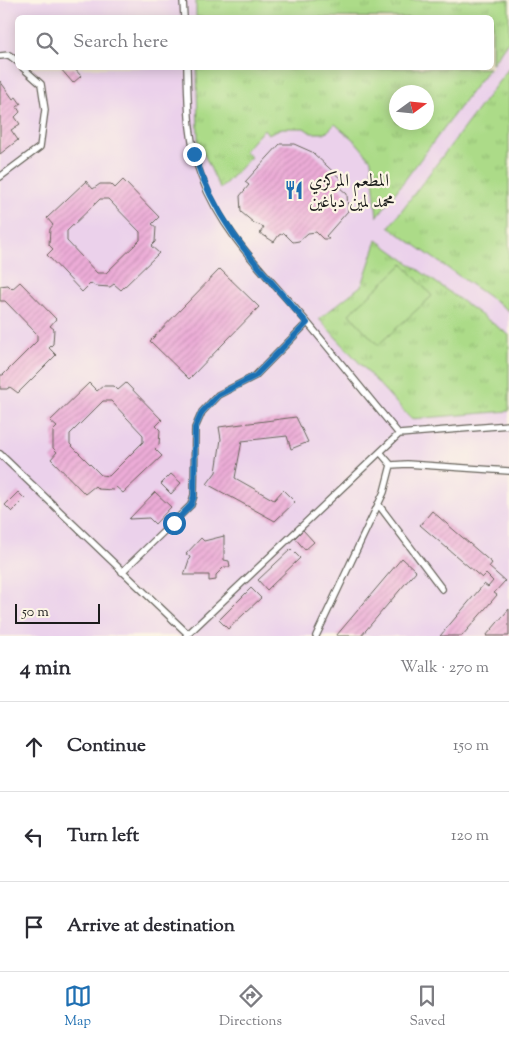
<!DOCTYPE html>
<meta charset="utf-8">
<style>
:root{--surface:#fff;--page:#f2f2f3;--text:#2b2b33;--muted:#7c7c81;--line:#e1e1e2;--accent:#1f6fb2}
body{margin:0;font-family:"Sorts Mill Goudy",Amiri,serif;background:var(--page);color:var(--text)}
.compass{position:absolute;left:389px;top:85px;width:45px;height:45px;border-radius:50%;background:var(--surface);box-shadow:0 2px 12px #0003;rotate:75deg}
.scale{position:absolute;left:15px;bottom:12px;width:85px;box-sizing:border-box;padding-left:5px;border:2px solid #1c1c1c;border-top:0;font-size:14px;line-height:18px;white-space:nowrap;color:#1c1c1c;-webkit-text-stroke:4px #fcf5e5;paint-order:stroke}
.stop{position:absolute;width:15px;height:15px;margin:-11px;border:4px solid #1f6fb2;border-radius:50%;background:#fff}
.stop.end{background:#1f6fb2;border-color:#fff;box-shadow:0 1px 5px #0008}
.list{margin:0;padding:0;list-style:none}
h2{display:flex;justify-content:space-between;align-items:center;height:65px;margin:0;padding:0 20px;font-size:21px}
h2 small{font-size:16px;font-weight:400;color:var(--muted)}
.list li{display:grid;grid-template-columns:32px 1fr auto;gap:15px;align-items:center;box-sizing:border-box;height:90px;padding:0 20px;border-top:1px solid var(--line)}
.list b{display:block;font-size:19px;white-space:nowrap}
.list em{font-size:16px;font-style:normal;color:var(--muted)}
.icon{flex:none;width:28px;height:28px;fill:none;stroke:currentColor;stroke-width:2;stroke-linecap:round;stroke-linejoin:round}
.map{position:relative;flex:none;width:509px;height:636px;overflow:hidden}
.search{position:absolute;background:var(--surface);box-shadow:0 2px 12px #0003;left:15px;right:15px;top:15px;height:55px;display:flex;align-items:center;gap:12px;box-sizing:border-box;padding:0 18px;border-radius:8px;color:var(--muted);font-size:19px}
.sheet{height:335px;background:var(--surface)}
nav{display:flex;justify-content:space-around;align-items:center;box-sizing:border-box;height:70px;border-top:1px solid var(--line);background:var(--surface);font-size:14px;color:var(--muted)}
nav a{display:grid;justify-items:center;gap:2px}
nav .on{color:var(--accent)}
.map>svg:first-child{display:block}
.built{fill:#ebd1eb;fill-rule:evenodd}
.grass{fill:url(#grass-tufts);stroke:#647c52;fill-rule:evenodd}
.park{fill:#acdb88;stroke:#647c52}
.building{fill:url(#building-hatch);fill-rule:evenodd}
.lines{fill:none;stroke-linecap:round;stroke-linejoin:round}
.lane-casing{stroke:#67645b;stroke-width:8}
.lane{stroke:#fff;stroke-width:5.5}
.route{stroke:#1f6fb2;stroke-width:6}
.labels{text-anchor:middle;stroke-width:4.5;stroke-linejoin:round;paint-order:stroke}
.poi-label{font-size:18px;fill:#1c1c1c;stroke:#fcf5e5;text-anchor:start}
</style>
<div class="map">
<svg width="509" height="636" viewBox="0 0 509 636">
<defs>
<pattern id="grass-tufts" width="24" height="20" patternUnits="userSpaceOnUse" patternTransform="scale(1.25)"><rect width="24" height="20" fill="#acdb88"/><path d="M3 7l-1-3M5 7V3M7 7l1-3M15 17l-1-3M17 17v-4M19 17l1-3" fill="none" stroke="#93bb75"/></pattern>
<pattern id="building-hatch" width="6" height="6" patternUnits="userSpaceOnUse" patternTransform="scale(1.25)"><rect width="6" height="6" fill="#ecacd7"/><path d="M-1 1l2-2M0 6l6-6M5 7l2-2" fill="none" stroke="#ca93b8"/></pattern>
</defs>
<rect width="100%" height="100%" fill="#fcf5e5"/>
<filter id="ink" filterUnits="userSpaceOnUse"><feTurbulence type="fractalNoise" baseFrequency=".02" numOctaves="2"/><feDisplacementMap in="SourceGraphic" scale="10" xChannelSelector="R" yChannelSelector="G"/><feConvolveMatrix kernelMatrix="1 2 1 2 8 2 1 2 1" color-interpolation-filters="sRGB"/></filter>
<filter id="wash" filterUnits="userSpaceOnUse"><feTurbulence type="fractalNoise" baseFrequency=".0096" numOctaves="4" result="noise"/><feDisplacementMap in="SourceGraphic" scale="20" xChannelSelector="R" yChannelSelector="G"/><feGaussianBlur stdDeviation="1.12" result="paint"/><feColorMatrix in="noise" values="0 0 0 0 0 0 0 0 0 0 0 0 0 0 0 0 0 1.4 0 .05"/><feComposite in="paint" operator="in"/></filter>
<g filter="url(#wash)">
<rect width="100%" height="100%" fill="#f3eacf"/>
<!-- built -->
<path class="built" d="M0,0h509v636h-509zM18,18h474v50h-474zM396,92h30v30h-30z"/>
<!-- grass -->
<path class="grass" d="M196,0h313v40l-17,24v-46l-296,-1z
M197,68h292l-112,149 -6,-57 -15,-18 -21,-18 -9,9h-15l-7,-5h-22l-14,6 -4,-5 -20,22 7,6 -31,32 -22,-48zM426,92v30h-30v-30z
M509,68v243l-120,-84z
M377,240l132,95v76l-98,8 -92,-100 43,-34z"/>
<!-- park -->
<path class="park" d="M403,264l29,32 -54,49 -29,-31z"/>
<g id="blocks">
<!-- building -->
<path class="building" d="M60,68h14l7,8 -8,7z
M0,81l13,18 3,-2 5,7 -4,3 3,5 -5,5 5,7 -9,6 7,10 -18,14z
M280,144h14l18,8 31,29 -4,6 8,7 1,17 -22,25 3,3h-6l-7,-7 -8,1 -9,8 -6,1 -9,-9 -5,2 -5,7 -14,-9 4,-6 -10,-4 -13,-11 -1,-16 9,-11 -4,-3z
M123,180l36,37 -7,7 4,3 -1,15 -4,4 8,7 -38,37 -7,-6 -4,3 -15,-1 -4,-3 -9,9 -35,-37 6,-6 -4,-4 1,-16 3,-4 -6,-7 39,-37 7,8 7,-5h11l4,4zM100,199h8l32,33v8l-34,33h-9l-30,-32v-10z
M220,269l39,38 -70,72 -39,-38z
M20,282l36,37 -6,7 4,3 -1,15 -4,4 7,7 -38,38 -8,-6 -3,2h-7v-14h3l34,-34v-7l-32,-33h-5v-15l8,-1 4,4z
M89,383l8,8 6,-5h11l4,4 8,-7 36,37 -6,6 4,4 -1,15 -4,4 7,7 -39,37 -7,-6 -3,3 -15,-1 -3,-3 -10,8 -34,-35 6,-7 -4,-4v-17l4,-4 -7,-6zM103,401h8l32,34v7l-34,34 -8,-1 -31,-31v-10z
M296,417l12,25 -17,7 -4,-13 -45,5 -7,37 39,22 9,-10 12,12 -20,19 -68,-37 9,-12 5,-33 -2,-12z
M171,474l10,9 -10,11 -10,-10z
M18,492l7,7 -13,13 -7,-7z
M155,492l16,15 -16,17 -6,-6 -20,1z
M432,511l60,52 -3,4 16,14 -11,12 3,2 -35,41h-22l44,-52 4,3 5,-6 -7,-7 -4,4 -62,-53z
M303,530l11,12 -9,8 -10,-12z
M224,536v24l5,1 1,6h-6l-8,8v5l-7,1v-6h-25l6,-18 -4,-3 15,-16 3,3z
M291,549l9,9 -33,32 -9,-10z
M402,558l14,13 -55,65h-25z
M251,588l10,10 -33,31 -9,-9z
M509,609v27h-23z"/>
</g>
</g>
<g filter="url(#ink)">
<use href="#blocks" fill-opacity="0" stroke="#67645b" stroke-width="1"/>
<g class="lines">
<!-- lane casing -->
<g class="lane-casing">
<path id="lane" d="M183,0l1,18
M0,56l9,-1 9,7
M0,177l40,-30 5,-37 -4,-26 -18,-16
M399,434l110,-9
M380,452l11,13
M0,454l188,180
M391,465l16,-1 102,7
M378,504l64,85
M122,572l69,-67 3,-10 1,-67 7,-16 16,-17 37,-19 52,-53
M186,636l213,-202c-31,-37 -61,-75 -92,-112 -39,-46 -85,-88 -106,-146 -13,-35 -13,-71 -14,-108
M316,636l68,-144 7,-27"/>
</g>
<!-- lane -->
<use href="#lane" class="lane"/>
</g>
</g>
<g class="lines" filter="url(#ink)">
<!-- route -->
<path class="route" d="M174,523l17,-18 3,-9 1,-68 7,-16 16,-17 37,-19 52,-53c-48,-56 -90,-96 -113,-169"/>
</g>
<!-- icons -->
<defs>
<g id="restaurant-bare" transform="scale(1.5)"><path d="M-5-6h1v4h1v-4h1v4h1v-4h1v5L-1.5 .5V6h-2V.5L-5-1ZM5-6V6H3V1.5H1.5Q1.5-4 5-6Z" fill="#1f6fb2" stroke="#fcf5e5" stroke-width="2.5" paint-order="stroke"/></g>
</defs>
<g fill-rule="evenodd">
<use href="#restaurant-bare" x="294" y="190"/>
</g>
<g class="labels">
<!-- poi labels -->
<g class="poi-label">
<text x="309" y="186">المطعم المركزي<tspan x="309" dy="21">محمد لمين دباغين</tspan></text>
</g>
</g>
</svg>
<svg class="compass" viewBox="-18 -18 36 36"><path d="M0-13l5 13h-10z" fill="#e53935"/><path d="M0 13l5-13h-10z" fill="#7c7c81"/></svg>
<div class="scale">50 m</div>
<div class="stop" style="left:174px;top:523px"></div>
<div class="stop end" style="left:194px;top:154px"></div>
<div class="search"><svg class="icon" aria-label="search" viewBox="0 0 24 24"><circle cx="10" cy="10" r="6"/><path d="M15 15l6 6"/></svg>Search here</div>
</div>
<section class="sheet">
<h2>4 min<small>Walk · 270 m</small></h2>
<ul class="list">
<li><svg class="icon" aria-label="ahead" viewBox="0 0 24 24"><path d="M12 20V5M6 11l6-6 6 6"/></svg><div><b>Continue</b></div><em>150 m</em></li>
<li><svg class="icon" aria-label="left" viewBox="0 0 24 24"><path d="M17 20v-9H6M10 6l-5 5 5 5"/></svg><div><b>Turn left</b></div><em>120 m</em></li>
<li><svg class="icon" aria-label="arrive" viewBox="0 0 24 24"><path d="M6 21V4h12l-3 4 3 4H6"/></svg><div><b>Arrive at destination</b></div></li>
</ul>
</section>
<nav>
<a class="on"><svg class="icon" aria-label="map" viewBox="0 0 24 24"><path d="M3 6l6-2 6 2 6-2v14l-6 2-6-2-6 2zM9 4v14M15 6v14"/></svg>Map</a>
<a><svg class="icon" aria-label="directions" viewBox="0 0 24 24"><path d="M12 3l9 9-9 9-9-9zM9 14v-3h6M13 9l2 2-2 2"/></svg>Directions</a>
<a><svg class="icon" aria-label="saved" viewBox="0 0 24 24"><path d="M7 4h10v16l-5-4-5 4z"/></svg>Saved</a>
</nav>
